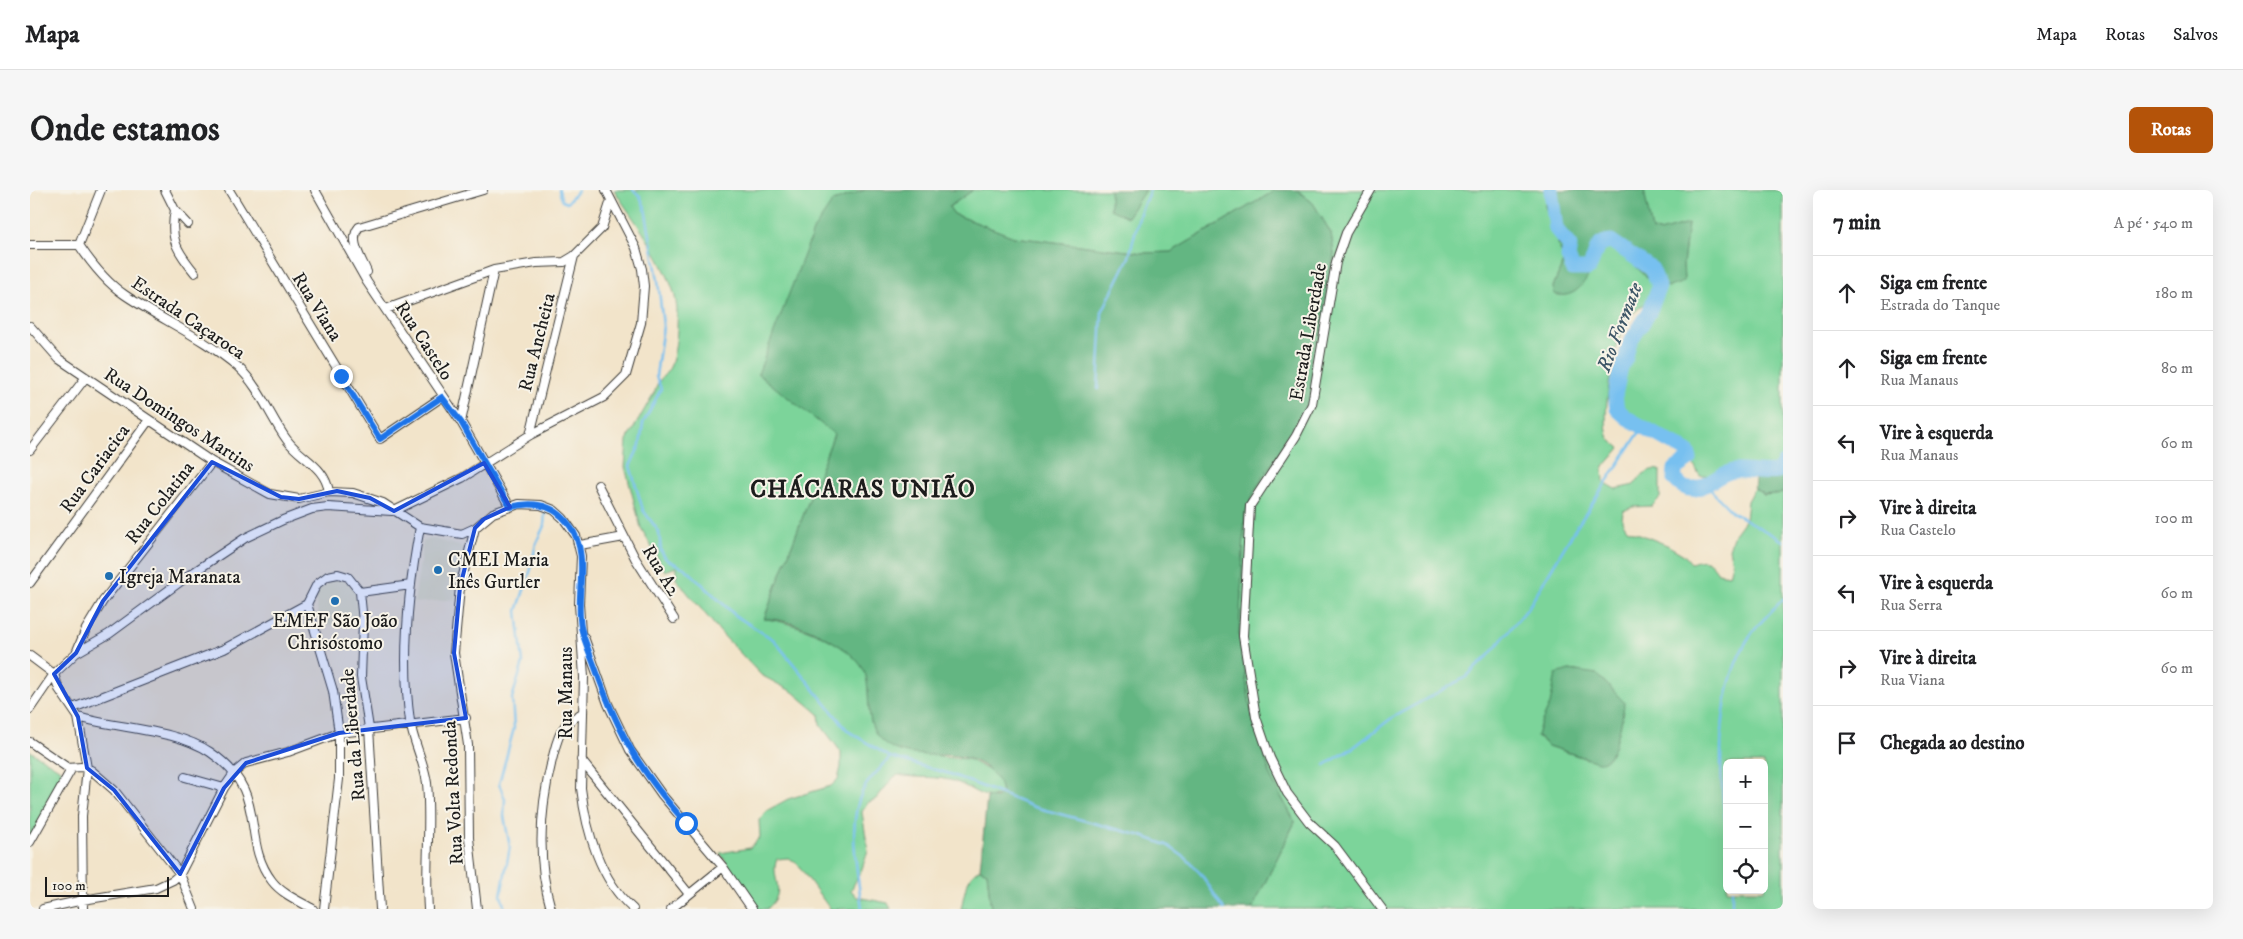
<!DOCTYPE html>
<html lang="pt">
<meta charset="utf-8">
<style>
:root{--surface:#fff;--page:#f6f6f6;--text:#202124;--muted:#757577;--line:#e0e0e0;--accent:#b45309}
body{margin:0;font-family:"IM FELL DW Pica",serif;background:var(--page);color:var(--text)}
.controls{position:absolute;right:15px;bottom:15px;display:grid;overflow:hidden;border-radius:8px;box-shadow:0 5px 20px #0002}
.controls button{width:45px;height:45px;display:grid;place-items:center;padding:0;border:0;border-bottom:1px solid var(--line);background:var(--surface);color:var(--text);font:25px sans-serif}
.scale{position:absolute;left:15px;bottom:12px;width:124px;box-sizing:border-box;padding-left:5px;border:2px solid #1c1c1c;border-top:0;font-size:14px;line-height:18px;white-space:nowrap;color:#1c1c1c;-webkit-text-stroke:4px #f7f3e8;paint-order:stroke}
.stop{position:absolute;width:15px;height:15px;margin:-11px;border:4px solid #1a73e8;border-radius:50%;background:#fff}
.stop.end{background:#1a73e8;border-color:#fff;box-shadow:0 1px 5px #0008}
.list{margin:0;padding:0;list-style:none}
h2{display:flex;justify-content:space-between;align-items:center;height:65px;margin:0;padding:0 20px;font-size:21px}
h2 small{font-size:16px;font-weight:400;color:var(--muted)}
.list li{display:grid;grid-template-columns:32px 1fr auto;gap:15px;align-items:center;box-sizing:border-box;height:75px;padding:0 20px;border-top:1px solid var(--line)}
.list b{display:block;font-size:19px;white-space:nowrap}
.list p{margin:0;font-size:16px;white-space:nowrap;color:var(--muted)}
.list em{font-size:16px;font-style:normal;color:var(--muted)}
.icon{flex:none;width:28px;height:28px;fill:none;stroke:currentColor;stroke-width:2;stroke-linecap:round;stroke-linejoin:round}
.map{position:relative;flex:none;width:1753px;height:719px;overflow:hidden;border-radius:8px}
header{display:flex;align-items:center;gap:30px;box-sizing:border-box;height:70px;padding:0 25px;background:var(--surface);border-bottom:1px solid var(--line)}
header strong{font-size:24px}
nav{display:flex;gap:28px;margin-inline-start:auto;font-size:18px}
.intro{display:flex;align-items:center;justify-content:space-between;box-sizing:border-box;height:120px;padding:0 30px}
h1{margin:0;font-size:35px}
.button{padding:12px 22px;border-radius:8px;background:var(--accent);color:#fff;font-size:18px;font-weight:700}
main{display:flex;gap:30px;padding:0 30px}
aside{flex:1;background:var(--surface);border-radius:8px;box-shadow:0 5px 20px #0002}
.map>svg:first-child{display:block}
.built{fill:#e2dcba}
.green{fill:#7bd49a;stroke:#4c785b;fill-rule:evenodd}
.forest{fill:#64b682;stroke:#40694f}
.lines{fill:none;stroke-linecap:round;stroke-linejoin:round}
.stream{stroke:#77c0f0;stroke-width:2.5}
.river{stroke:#77c0f0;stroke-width:15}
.minor-casing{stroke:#3c3a36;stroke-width:10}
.minor{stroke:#fff;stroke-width:8}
.route{stroke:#1a73e8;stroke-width:6}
.marked{fill:#1d4ed8;fill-opacity:0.2;stroke:#1d4ed8;stroke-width:4;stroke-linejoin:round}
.poi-dot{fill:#1f6fb2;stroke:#f7f3e8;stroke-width:2}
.labels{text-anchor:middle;stroke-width:4;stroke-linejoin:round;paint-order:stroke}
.street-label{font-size:19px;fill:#1c1c1c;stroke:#f7f3e8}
.poi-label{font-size:19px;fill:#1c1c1c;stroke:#f7f3e8;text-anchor:start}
.water-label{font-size:20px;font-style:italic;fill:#3c5566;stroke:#f7f3e8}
.district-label{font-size:24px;font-weight:bold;letter-spacing:1px;fill:#1c1c1c;stroke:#f7f3e8}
</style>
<header>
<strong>Mapa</strong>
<nav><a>Mapa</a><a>Rotas</a><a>Salvos</a></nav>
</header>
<div class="intro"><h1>Onde estamos</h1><a class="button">Rotas</a></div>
<main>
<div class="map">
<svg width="1753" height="719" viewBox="0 0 1753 719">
<rect width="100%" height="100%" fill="#f7f3e8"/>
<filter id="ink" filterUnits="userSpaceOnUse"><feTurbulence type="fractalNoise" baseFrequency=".02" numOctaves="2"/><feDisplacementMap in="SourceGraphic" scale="10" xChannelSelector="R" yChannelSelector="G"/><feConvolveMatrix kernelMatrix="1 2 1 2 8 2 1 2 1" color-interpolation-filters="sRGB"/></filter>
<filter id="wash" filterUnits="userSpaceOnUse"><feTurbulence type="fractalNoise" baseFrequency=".0096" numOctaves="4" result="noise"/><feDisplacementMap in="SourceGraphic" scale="20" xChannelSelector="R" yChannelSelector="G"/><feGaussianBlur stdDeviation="1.12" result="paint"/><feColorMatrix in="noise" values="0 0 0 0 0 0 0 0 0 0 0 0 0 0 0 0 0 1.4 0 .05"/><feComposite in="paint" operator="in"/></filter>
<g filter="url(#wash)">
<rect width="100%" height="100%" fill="#f2e4ca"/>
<!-- built -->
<path class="built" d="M401,348l29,8 3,4 -7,49 -42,4 9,-62z
M302,389l11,1 11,8 4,33 -37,5 -6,-27 1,-6z"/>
<!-- green -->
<path class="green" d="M584,0h251l-31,244 -70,185c28,2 92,25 102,55 4,17 1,34 6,50l69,33 27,2 26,14 6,9 2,12c-16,9 -31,-7 -46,-12 -19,-7 -39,-3 -58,-7l-4,2 -18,22 -9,4 -5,9 6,38 -6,19 -11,21 6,7 31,6 3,6h-61l-34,-47 -8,-4 -11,1c-8,20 12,31 -10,50h-10l-37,-56 30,-5 10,-11 -1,-17 7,-9 22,-12 43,-13 7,-7 3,-12v-15l-21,-28 -1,-10 -26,-22 -32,-17 -39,-41 -46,-55 1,-12 -12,4 -24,-43 -16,-61 2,-27 28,-49c2,-12 12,-16 16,-26 6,-17 9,-54 3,-72 -12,-37 -39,-71 -60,-103z
M943,0h137l17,27 18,-27h131l-105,62 -28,1 -129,-16 -60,-23 -5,-7z
M1267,0h250l-2,16 19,54 -11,27 45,-34 4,-8 8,-3 14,13 60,27 -1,-18 5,-40 -28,8 -8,-1 -9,-41h140v279l-21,2 -12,-2 -24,7h-26l-9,-16 -13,-11 -38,-29 -14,-1 -11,-10 2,-17 12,-38 27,-51 -6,-3c-11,8 -21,15 -27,27 -9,21 -23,91 -14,111 2,4 8,7 11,10l-17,20 1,14 12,7 18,-4c8,-11 13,-17 26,-15v28l-8,8 -19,1 -10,4 -1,10 5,8 40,16 17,10 7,8c15,-5 18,-3 27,10l11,2 3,-12 -3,-14 5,-15 11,-15 2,-18 7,-13 10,7 19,-2v416h-531l43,-87 -24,-44 -21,-73 -11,-71 6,-120 10,-24 60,-108 10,-83 9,-45 -3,-21 -18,-30zM1539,480l13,2 42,40 -6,18 -31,29 -39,-13 -11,-9 3,-12zM1697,573h37v127h-37z
M0,561l37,23 -37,65z
M950,679l7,3 4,37h-30c3,-13 5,-34 19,-40z"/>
<!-- forest -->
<path class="forest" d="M835,0h108l-24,17 5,7 60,23 129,16 28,-1 105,-62h21l16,13 18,30 3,21 -9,45 -10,83 -7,26 -53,82 -10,24 -6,120 11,71 21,73 24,44 -43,87h-261l-4,-37 -7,-3 7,-72 9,1 6,-4c-1,-18 -19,-31 -35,-36 -28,-7 -61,4 -85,-17 -18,-17 -11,-43 -16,-65 -7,-29 -75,-59 -102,-57l70,-185 -76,-60 56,-145 19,-28z
M1080,0h35l-18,27 -17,-8z
M1517,0h97l8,41 8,1 28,-8 -5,40 1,18 -15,5 -17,-5 -42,-40 -8,3c-9,20 -19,58 -48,49l-1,-7 11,-27 -19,-54z
M1753,279v24l-19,2 -10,-7 2,-18 6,1z
M1539,480l28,4 27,28c0,12 -8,51 -18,58 -3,2 -6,2 -8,2l-50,-16 -11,-10 3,-11 10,-21 6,-30z"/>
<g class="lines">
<!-- stream -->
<path class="stream" d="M529,0l3,11 5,2 11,-13
M603,0l7,6 5,12 13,72 5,46 -7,50 5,13 -18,34 -3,22 -10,21 13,44 16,22 2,19 5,8 20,10 50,47 38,24 74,91 42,26 60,17 84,33 108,29 25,9 20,14 14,15 23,35
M1068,199l4,-77 27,-55 11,-44 10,-23
M1676,295l26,27 51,29
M1295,575l29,-18 39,-30 73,-40 23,-22 39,-47 46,-77 69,-104
M1697,641c-9,-55 -11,-135 17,-185 9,-18 25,-32 39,-47
M1702,700v19
M475,719l-4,-14 9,-48 -6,-31 1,-17 -6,-15 15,-56 -2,-30 11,-35 -6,-52 14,-42 5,-26 8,-17 1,-14
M832,719c-4,-36 -16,-85 1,-119 6,-12 19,-22 27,-33"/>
<!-- river -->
<path class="river" d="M1521,0l5,39 14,17 -2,11 5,12h15c9,-11 4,-27 23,-28l41,28 7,17 -10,27 -20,31 -3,14 -5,9 -6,28 2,14 10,9 61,34 2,7 -15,10 -1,10c22,26 37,-5 60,-8 14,-1 29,3 44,1l5,-8"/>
</g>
</g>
<g filter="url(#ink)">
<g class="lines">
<!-- minor casing -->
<g class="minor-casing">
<path id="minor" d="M135,0l10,20 13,14
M199,0l151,249 62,-42
M285,0l52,92 94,140 49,85
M1341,0l-25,43 -10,29 -24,142 -16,32 -46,70 -7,130 13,81 14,41 17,35 22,29 26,24 47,63
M145,20c-6,29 2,41 20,63
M0,55h49c12,18 28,38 46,50 37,25 79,43 113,72 22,20 32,50 49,73 14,19 38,26 42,52
M49,55l22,-55
M337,82c-5,-13 -19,-32 -8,-45l124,-37
M356,119l108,-39 42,-7 28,-1 10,-6 28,-28 9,-28
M0,136l29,33 153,103 58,32 29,5 30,-7 24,1 30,10 37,24 42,7 13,-6 18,-15 26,-9 22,1 13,5 9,8 13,18 5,20 -2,48 5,73 -3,111c5,43 19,92 52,121
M431,232l33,-152
M500,245l44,-179
M0,260l56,-73
M568,295l37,73 39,61
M364,321l68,-33 68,-43 74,-38 22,-22 15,-52 3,-37 -2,-17 -6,-21 -30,-58
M390,337c-12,63 -19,130 -10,194 3,21 14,40 17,62 4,42 -2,84 1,126
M445,338l-15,59 -6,66 14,92 1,93 8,71
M550,355l44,-8
M0,393l119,-163
M330,402l51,-7
M277,414l26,87 6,42v46l-15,130
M554,447l24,67 22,46 32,45 61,72 29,42
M46,463l33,-19 79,-58 57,-38 38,-18 29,-11 16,-2 64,4
M0,466l24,18
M24,484l5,15 19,28 9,51 -5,48 1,93
M43,518l151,-59 83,-45 10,-20 11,-8 10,-2 10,3 12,15 3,30 -2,55 8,51 11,181
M0,519l24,-35 22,-21 10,-24 17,-28 109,-139
M48,527c41,12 97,12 132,35 61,41 29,86 62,129 10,13 27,20 41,28
M0,552l38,26 13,-1 10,3 23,20 66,84 14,35
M551,570l108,134
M155,587l39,11
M0,652l42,-74
M13,719l40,-9 73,-12 17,-8 7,-6 44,-86 11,-16 11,-9 42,-11 51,-19 127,-15
M521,719c-14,-48 -11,-101 1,-149 3,-11 5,-24 12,-33 4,-6 12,-10 18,-14
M641,719l52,-42"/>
</g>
<!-- minor -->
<use href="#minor" class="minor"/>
</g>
</g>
<g class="lines" filter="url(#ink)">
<!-- route -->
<path class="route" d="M311,186l39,63 62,-42 19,25 49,85c24,-6 46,-2 60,19 21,29 5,68 11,101 3,14 10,29 15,43 23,65 44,101 90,153"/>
</g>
<!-- marked area -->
<path class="marked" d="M182,272l69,35 18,2 38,-8 33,7 24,13 90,-48 26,44 -26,12 -9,9 -15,59 -6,66 12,65 -127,15 -93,30 -22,25 -44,86 -66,-84 -27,-22 -9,-51 -24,-43 22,-21 27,-52z"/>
<!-- markers -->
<g class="poi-dot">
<circle cx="408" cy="380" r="5"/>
<circle cx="79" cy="386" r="5"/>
<circle cx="305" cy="411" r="5"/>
</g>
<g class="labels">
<!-- street labels -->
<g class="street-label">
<text transform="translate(288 116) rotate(58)" y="7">Rua Viana</text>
<text transform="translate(159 127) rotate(34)" y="7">Estrada Caçaroca</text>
<text transform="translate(1277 142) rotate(-80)" y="7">Estrada Liberdade</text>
<text transform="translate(395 150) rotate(57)" y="7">Rua Castelo</text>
<text transform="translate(506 152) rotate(-76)" y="7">Rua Ancheita</text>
<text transform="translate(150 229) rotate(33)" y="7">Rua Domingos Martins</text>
<text transform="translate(64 278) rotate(-54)" y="7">Rua Cariacica</text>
<text transform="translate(129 312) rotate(-52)" y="7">Rua Colatina</text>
<text transform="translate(632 380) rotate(59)" y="7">Rua A2</text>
<text transform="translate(535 503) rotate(-90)" y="7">Rua Manaus</text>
<text transform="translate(322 545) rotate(-95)" y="7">Rua da Liberdade</text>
<text transform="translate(422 603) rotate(-93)" y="7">Rua Volta Redonda</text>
</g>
<!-- poi labels -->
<g class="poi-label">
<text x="418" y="376">CMEI Maria<tspan x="418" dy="22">Inês Gurtler</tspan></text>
<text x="89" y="393">Igreja Maranata</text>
<text x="305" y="437" text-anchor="middle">EMEF São João<tspan x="305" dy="22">Chrisóstomo</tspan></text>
</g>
<!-- water labels -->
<g class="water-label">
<text transform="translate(1589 137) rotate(-69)" y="7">Rio Formate</text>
</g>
<!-- district labels -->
<g class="district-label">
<text x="833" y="307">CHÁCARAS UNIÃO</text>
</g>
</g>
</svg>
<div class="controls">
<button>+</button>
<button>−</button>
<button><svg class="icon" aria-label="locate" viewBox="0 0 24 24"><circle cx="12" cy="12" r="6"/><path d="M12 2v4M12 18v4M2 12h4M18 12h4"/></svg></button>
</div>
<div class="scale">100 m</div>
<div class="stop" style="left:656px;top:633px"></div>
<div class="stop end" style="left:311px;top:186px"></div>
</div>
<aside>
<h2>7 min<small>A pé · 540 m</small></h2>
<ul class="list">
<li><svg class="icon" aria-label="ahead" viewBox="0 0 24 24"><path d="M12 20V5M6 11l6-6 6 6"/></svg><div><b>Siga em frente</b><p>Estrada do Tanque</p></div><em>180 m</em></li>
<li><svg class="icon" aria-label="ahead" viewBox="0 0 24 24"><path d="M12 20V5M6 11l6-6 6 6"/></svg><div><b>Siga em frente</b><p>Rua Manaus</p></div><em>80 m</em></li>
<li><svg class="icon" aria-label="left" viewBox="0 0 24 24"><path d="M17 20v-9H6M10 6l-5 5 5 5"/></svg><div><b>Vire à esquerda</b><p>Rua Manaus</p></div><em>60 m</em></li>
<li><svg class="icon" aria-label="right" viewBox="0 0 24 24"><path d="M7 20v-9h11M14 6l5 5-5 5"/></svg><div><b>Vire à direita</b><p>Rua Castelo</p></div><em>100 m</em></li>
<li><svg class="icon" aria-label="left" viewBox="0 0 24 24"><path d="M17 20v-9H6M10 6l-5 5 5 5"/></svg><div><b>Vire à esquerda</b><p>Rua Serra</p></div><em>60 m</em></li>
<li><svg class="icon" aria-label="right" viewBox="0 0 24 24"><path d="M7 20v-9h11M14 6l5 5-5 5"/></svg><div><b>Vire à direita</b><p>Rua Viana</p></div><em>60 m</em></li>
<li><svg class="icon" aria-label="arrive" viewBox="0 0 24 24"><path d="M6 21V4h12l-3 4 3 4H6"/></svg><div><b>Chegada ao destino</b></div></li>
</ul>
</aside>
</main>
